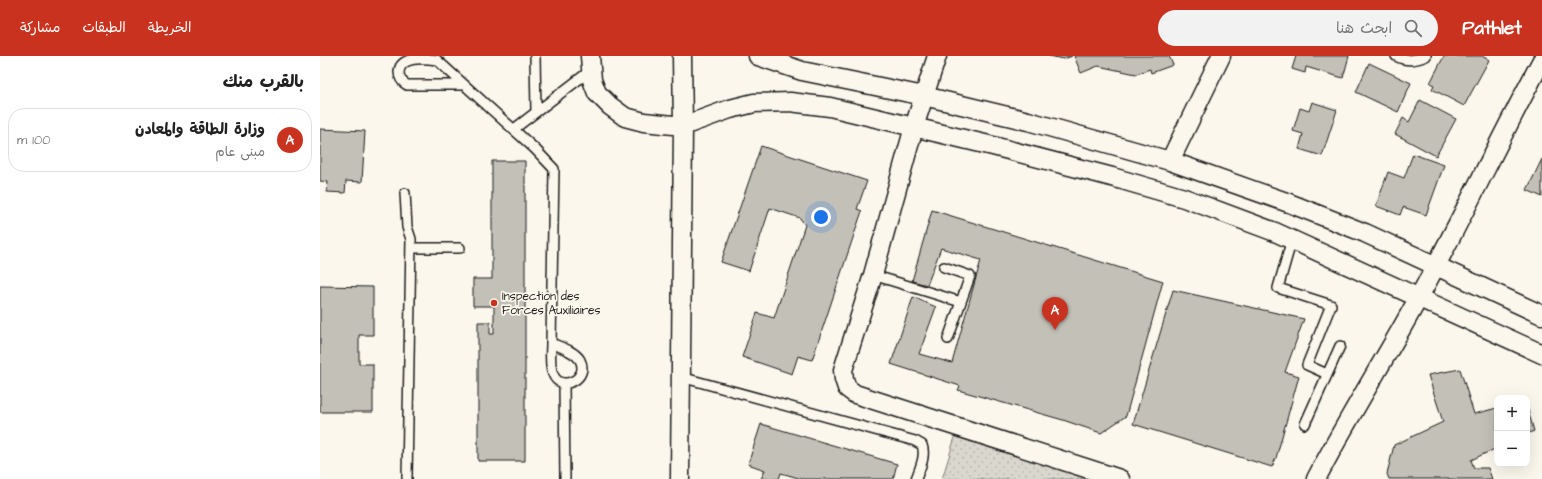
<!DOCTYPE html>
<html lang="ar">
<meta charset="utf-8">
<style>
:root{--surface:#fff;--page:#f2f2f2;--text:#222;--muted:#767676;--line:#e0e0e0;--accent:#c8321e}
body{margin:0;font-family:"Architects Daughter","Playpen Sans Arabic",sans-serif;background:var(--page);color:var(--text);direction:rtl}
.controls{position:absolute;right:12px;bottom:12px;display:grid;overflow:hidden;border-radius:8px;box-shadow:0 4px 16px #0002}
.controls button{width:36px;height:36px;display:grid;place-items:center;padding:0;border:0;border-bottom:1px solid var(--line);background:var(--surface);color:var(--text);font:20px sans-serif}
.you{position:absolute;left:501px;top:161px;width:14px;height:14px;margin:-10px;border:3px solid #fff;border-radius:50%;background:#1a73e8;box-shadow:0 0 0 6px #1a73e833}
.badge{display:grid;place-items:center;width:26px;height:26px;border-radius:50%;background:var(--accent);color:#fff;font-size:13px;font-weight:700}
.pin{position:absolute;translate:-50% -33px;filter:drop-shadow(0 1px 2px #0008)}
.pin::after{content:'';position:absolute;top:21px;width:14px;height:12px;background:inherit;clip-path:polygon(0 0,100% 0,50% 100%)}
.list{margin:0;padding:0;list-style:none}
h2{display:flex;justify-content:space-between;align-items:center;height:52px;margin:0;padding:0 16px;font-size:17px}
h2 small{font-size:13px;font-weight:400;color:var(--muted)}
.list li{display:grid;grid-template-columns:26px 1fr auto;gap:12px;align-items:center;box-sizing:border-box;height:64px;margin:0 8px 8px;padding:0 8px;border:1px solid var(--line);border-radius:16px}
.list b{display:block;font-size:15px;white-space:nowrap}
.list p{margin:0;font-size:13px;white-space:nowrap;color:var(--muted)}
.list em{font-size:13px;font-style:normal;color:var(--muted)}
.icon{flex:none;width:22px;height:22px;fill:none;stroke:currentColor;stroke-width:2;stroke-linecap:round;stroke-linejoin:round}
.map{position:relative;flex:none;width:1222px;height:423px;overflow:hidden;direction:ltr}
header{display:flex;align-items:center;gap:24px;box-sizing:border-box;height:56px;padding:0 20px;background:var(--accent);color:#fff}
header strong{font-size:19px}
nav{display:flex;gap:22px;margin-inline-start:auto;font-size:14px}
.search{width:280px;height:36px;background:var(--page);display:flex;align-items:center;gap:10px;box-sizing:border-box;padding:0 14px;border-radius:22px;color:var(--muted);font-size:15px}
main{display:flex}
aside{flex:1;background:var(--surface)}
.map>svg:first-child{display:block}
.grass{fill:url(#grass-dots);stroke:#7b7a75}
.building{fill:#c3c0b8;stroke:#1c1c1c}
.lines{fill:none;stroke-linecap:round;stroke-linejoin:round}
.service-casing{stroke:#1c1c1c;stroke-width:12}
.minor-casing{stroke:#1c1c1c;stroke-width:21}
.service{stroke:#fbf7ec;stroke-width:9}
.minor{stroke:#fbf7ec;stroke-width:18}
.poi-dot{fill:#c8321e;stroke:#fbf7ec;stroke-width:1.5}
.labels{text-anchor:middle;stroke-width:3.5;stroke-linejoin:round;paint-order:stroke}
.poi-label{font-size:12px;fill:#1c1c1c;stroke:#fbf7ec;text-anchor:start}
</style>
<header>
<strong>Pathlet</strong>
<div class="search"><svg class="icon" aria-label="search" viewBox="0 0 24 24"><circle cx="10" cy="10" r="6"/><path d="M15 15l6 6"/></svg>ابحث هنا</div>
<nav><a>الخريطة</a><a>الطبقات</a><a>مشاركة</a></nav>
</header>
<main>
<div class="map">
<svg width="1222" height="423" viewBox="0 0 1222 423">
<defs>
<pattern id="grass-dots" width="8" height="8" patternUnits="userSpaceOnUse"><rect width="8" height="8" fill="#dad7ce"/><path d="M2 2h.1M6 6h.1" fill="none" stroke="#bab8b0" stroke-width="1.8" stroke-linecap="round"/></pattern>
</defs>
<rect width="100%" height="100%" fill="#fbf7ec"/>
<filter id="ink" filterUnits="userSpaceOnUse"><feTurbulence type="fractalNoise" baseFrequency=".025" numOctaves="2"/><feDisplacementMap in="SourceGraphic" scale="8" xChannelSelector="R" yChannelSelector="G"/><feConvolveMatrix kernelMatrix="1 2 1 2 8 2 1 2 1" color-interpolation-filters="sRGB"/></filter>
<g filter="url(#ink)">
<!-- grass -->
<path class="grass" d="M636,378l138,45h-152z"/>
<!-- building -->
<path class="building" d="M729,0h23l-8,3z
M754,0h95l4,9 -22,8 -1,-4 -14,5 -38,-8 -17,7z
M976,0h53l-6,22 -37,-11 -1,6 -13,-4z
M1124,0h38l7,4 -25,46 -32,-17 2,-4 -4,-2z
M1049,7l42,20 -13,29 -42,-20z
M1100,44l36,19 -20,37 -41,-22 8,-16 6,4z
M992,46l25,8 -15,46 -23,-7 4,-15 -10,-3 7,-23 9,3z
M0,73l45,2 -3,51 -16,-1 -1,12 -18,-1 1,-10 -8,-1z
M441,90l106,35 -10,28 5,2 -50,149 -14,-4 -6,18 -50,-17 15,-44 17,5 31,-93 -5,-7 -30,-10 -21,63 -28,-9z
M1093,98l31,11 -18,50 -23,-8 -3,8 -24,-9 12,-34 16,6z
M1222,103v38l-15,-7z
M172,105h33v300h-47v-139h12v12h4v-28h-21v-27h19z
M612,154l231,71 -37,135 -25,17 -38,-13 -105,-30 2,-4 -69,-22 22,-67 23,10 -17,47 33,9 29,-103 -40,-12 -14,37 -15,-4z
M0,230l53,1v48h-14v29h14v48h-53z
M853,234l131,29 -19,53 14,4 -23,82 -4,9 -139,-43z
M1140,313l14,45 23,-6v40l-26,12 3,8h14l4,11h-103l-2,-5 7,-29 49,-23 -15,-47z
M1207,351l7,24 -7,3z
M441,368l136,40 -4,15h-91l-21,-6 -2,6h-18l4,-9 -17,-6z"/>
<g class="lines">
<!-- service casing -->
<g class="service-casing">
<path id="service" d="M215,0l1,56
M1076,0c11,6 20,4 30,0
M144,29h-57c-5,-3 -8,-6 -8,-13 1,-16 25,-14 38,-12l98,89 19,20 -3,174c0,10 -2,22 2,31 7,19 37,5 27,-14 -5,-9 -20,-13 -29,-17
M194,73l77,-59
M85,137l2,34 4,12 -4,240
M972,183l-14,49 53,17 -24,60 20,9
M91,192h49
M624,211l26,9 -22,63
M553,219l88,27
M361,321l234,64 7,4c4,11 -2,23 -6,34
M244,327l1,96
M985,368l35,-78"/>
</g>
<!-- minor casing -->
<g class="minor-casing">
<path id="minor" d="M270,0l2,24 5,13 13,13 15,11 19,5 39,4 47,-17 24,-6 36,-1 40,5 163,39 119,31 72,21 91,34 267,122
M438,0l44,15 122,25 104,25 142,40 119,42 76,30 177,82
M617,0l-23,71 -41,148 -30,95 1,9 3,9 8,6 265,85
M850,105l51,-105
M360,423l3,-353 -1,-70
M996,423c32,-62 70,-121 103,-182 43,-78 81,-159 123,-237"/>
</g>
<!-- service -->
<use href="#service" class="service"/>
<!-- minor -->
<use href="#minor" class="minor"/>
</g>
</g>
<!-- markers -->
<circle class="poi-dot" cx="174" cy="247" r="4"/>
<g class="labels">
<!-- poi labels -->
<g class="poi-label">
<text x="182" y="244">Inspection des<tspan x="182" dy="14">Forces Auxiliaires</tspan></text>
</g>
</g>
</svg>
<div class="controls">
<button>+</button>
<button>−</button>
</div>
<div class="you"></div>
<div class="pin badge" style="left:735px;top:274px">A</div>
</div>
<aside>
<h2>بالقرب منك<small></small></h2>
<ul class="list">
<li><span class="badge">A</span><div><b>وزارة الطاقة والمعادن</b><p>مبنى عام</p></div><em>100 m</em></li>
</ul>
</aside>
</main>
